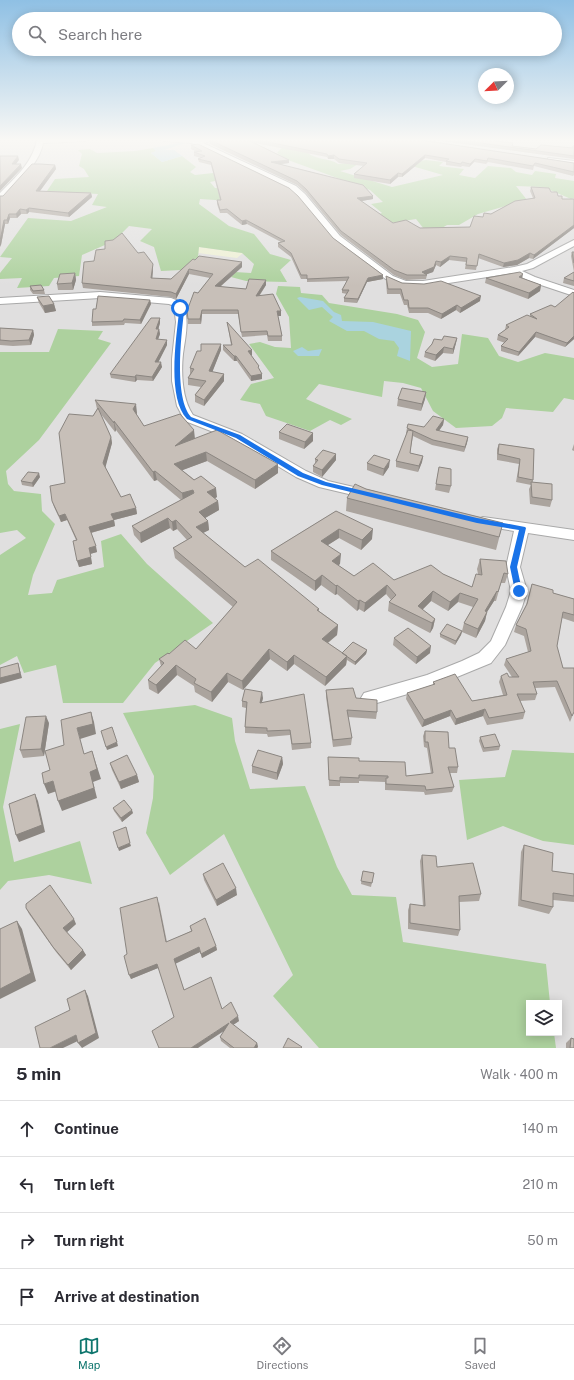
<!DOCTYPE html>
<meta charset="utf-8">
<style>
:root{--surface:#fff;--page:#f7f7f7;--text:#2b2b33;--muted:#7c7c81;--line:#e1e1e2;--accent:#0f766e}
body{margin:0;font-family:"Public Sans",sans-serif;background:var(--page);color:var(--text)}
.controls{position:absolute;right:12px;bottom:12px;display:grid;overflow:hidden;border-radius:0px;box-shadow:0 2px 10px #0003}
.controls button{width:36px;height:36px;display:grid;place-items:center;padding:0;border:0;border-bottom:1px solid var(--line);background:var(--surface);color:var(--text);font:20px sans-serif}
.compass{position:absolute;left:478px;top:68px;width:36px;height:36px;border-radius:50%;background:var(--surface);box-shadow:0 2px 10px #0003;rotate:246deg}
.stop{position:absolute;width:12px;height:12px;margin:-9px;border:3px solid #1a73e8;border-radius:50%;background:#fff}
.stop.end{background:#1a73e8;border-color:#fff;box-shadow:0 1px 4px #0008}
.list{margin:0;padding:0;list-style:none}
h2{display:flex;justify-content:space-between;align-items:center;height:52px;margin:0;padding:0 16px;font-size:17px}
h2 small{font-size:13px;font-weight:400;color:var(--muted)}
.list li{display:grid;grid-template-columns:26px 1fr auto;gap:12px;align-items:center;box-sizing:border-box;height:56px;padding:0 16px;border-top:1px solid var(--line)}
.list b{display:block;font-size:15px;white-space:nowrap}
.list em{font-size:13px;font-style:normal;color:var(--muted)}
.icon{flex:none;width:22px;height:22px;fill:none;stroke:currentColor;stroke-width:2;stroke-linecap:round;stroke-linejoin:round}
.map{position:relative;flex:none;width:574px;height:1048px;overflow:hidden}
.search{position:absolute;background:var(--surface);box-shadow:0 2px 10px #0003;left:12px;right:12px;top:12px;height:44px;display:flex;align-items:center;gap:10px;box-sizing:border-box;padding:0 14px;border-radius:22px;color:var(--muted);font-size:15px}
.sheet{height:276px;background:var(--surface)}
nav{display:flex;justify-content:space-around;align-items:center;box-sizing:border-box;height:56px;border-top:1px solid var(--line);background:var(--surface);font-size:11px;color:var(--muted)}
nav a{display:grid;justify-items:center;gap:2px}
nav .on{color:var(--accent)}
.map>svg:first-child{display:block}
.residential{fill:#e0dfdf;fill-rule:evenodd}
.farmland{fill:#eef0d5}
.forest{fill:#add19e}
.water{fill:#aad3df}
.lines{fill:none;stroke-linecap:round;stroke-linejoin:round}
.street-casing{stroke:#a9a9a9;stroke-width:2}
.street{fill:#fff;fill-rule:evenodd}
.wall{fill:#aba49e}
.shaded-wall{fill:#8b8681}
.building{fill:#c7bfb8;stroke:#8b8681}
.route{fill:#1a73e8}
</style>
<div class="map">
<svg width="574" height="1048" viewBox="0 0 574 1048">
<rect width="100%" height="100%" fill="#f2efe9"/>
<!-- residential -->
<path class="residential" d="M0,139h574v909h-574zM529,1003h30v30h-30z"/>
<!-- farmland -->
<path class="farmland" d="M199,247l44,6 -6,5 -39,-5z"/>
<!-- forest -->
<path class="forest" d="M289,139h10c3,5 5,10 9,14 8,7 22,5 30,11l25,-3 -13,8 -10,2 52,16 51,-12 -31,-9 1,-4 13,-2 17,2 -4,4 25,3 -5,6 16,3 13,-12 23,2 5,4 16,3 3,-4 21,3 -1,4 19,3v17l-3,1 -28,-12 -27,-1 11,14 -49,14 -19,11h-12l-5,3 -18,1 -8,-10 -37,6 -6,-9 9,-3 -11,-9 12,-2 -13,-12 -82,-30 -11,-7z
M153,148l4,3 -6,2 11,9 20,-6 14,11 -6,5 5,3 18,-2 7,7 -10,2 5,6 21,-1 -5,14 -31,-2 -1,5 30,22 25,8 16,20 21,6 -11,10 7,12 -41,-1 -15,-4 4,-5 16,1 3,-9 -12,-11 -43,-6 -1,10 -17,13 -20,1 -7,-24 -14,-6 12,-12 -23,-3 -15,15 -32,14 -3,21 -25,2 -5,8 -32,2 5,-10 -22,1v-6l12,-15 -12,-1 28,-39 43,3 36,-14 -15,-2 6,-11 -51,-3 8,-12 34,-2 -5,-8 -5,-3 3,-12 -4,-4 12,-1 7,4 38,-2z
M278,286l22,1 1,6 21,2 7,8 68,11 21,6 7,12 -8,26 15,9 26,-3 4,-30 26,4 11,18 19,6 27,-9 29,5v42l-10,-2 -11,14 -47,-4 -4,10 -10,8 -36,2 -23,-17 -12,-23 -18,-5 -19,-2 -2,16 -63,-13 -13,15 46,20 -11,6 -11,-5 -20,11 -44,-15 -6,-12 -20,-4 11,-16 23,-6 -25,-34 11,-2 15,5 16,1 -2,-31 -13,-23z
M58,329l45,2 -5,8 13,4 -72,97 -33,31 2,13 6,7 27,3 1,17 13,13 -22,51 -5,20 24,-2 5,-13 47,-13 -3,-26 20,-7 26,30 66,59 -58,40 -32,40h-60l-7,-38 -32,8 -7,-17 -17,9v-110l26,-17 -9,-8 -17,3v-181h49z
M195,705l37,13 3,23 15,48 55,-3 32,81 15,28 44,2 7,45 143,22 4,39h-21v30h25l2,15h-237l-46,-52 20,-21 -69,-141 -54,41 -24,-42 7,-35 1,-22 -31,-63z
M20,724l-17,83 11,55 66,-21 12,43 -43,-9 -41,6 -8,9v-161z
M512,750l62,3v92l-31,-4 -40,-15 -36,14 -8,-60 46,-3z"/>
<!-- water -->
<path class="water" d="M184,142l1,1 -21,7h10l8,6 -20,6 -11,-9 5,-2 -3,-3z
M300,297l23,4 11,11 7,3 1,6 31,1 38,9 -1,30 -13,-5 2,-8 -5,-7 -15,-2 -15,-8h-17l-18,-10 4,-4 -11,-10 -13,3 -12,-12z
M302,347l6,4 14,-2 -3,7h-21l-5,-5z"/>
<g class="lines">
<!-- street casing -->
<g class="street-casing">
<path id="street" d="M37,139h52l-3,2 -43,2c-3,20 -27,42 -40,56h-3v-6c15,-15 34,-32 37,-54z
M161,139h58l-16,4 93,43 9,8 35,42 53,40 13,5h17l91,-14 13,-3 47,-24v6l-41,22 -11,3 13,6 39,13v6l-45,-15 -16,-8 -90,14 -21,-1 -15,-6 -53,-40 -35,-42 -9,-8 -98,-47 -28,-2z
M548,158l26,3v4l-26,-3z
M100,292l71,6 10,4c10,15 4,36 2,52 -2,19 -1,45 10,61l49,19 64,37 22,10 47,11 2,3 -2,3 -5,1 -51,-12 -23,-10 -62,-37 -49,-19 -8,-15 -5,-25v-22l4,-37 -2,-16 -5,-2 -69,-6 -100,6v-6z
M483,517l91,13v10l-46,-7 -8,34 7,24 -5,16 -17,38 -14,18 -56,23 -65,19 -6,-2 -3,-5 3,-5 63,-18 35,-14 17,-8 12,-12 15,-34 5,-16 -5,-24 8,-36 -36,-6 -2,-3 2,-3z"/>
</g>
<!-- street -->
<use href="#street" class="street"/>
</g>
<!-- wall -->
<path class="wall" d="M27,139h9l-9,1z
M216,139h198l160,24v12l-1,1 -39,-10 -1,4 -45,-8 -2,2 -12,-2 -5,5 -7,-1 -1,1 -15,-2v-3l-21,-4 -23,19h-4l-8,7 -36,-6v-4l10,-8 -25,-3 -5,-4h-6l-1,-2 -72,-14 34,17v3l-8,1 92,35 -12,2 32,22 27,5 50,-1 13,-10 50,-19 -3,-7 1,-4 20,5 7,4 4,3h12v29l-41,31 -4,-1 -12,7 -14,2 -25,-9 -2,12 -11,-1 1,-7 -17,-2 -9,7 -4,-2 -3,7 -7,2 1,1 -1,4 -20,1 -12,-5 -53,-40 -35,-42 -9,-8 -87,-41v-4z
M426,139h72l-1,2 16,2v3l23,3 36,-1 1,-2h1v13z
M198,144l135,94 50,37v4l-16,3 -10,21 -13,-1v-4l3,-4 -5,-1v-3l5,-9 -40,1v-3h-6l-10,-22 -13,-10v-4l3,-1 -34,-18 -5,1 -15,-12h-7l-3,-9v-4h3l-9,-35 -12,-3 -1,-3 3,-1 -7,-2v-4h3l-6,-3v-4z
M55,165l1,4 -16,22 51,2 1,4 -23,20 -40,-5 -2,2h-6l-4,4h-7l-2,6h-3l-4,21 2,-49z
M572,252h2v34l-11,-3 1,-5 10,-6 -3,-16z
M138,253l15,16 -1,9 19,1 24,-19 47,7 -22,20 26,2 20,-4 -6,10 21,21h-3l4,20v5h-14l-1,-6 -25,2 -4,-23h-36l-1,10h-13l-1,-13 11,-18 12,-15 -21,-4 -13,25 -5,-2 -88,-9 -1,-5 12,-22z
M75,273l1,7 -3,10h-15l-1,-6z
M386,276l16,7 78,18 -20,12 -4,-3 -15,9 -13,-6h-19l-2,-8h-3l-4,-11h-13l-1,-13z
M486,278h36l19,7 -1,6 -12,8 -43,-16z
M30,286l14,4 1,4h-12l-3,-4z
M37,297l17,7 2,7 -11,2 -6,-10z
M150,300l1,4 -10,20 -16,-1 -1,2 -32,1v-4z
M555,307l19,32 -9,8 -30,-10 -17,19 -17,-5v-5l4,-3 -8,-3 1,-5 7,-5 1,-5 24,-8v-3z
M160,318v5l-2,6h1l1,5 -2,6 9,5 -9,17 4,5 -9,14 -16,-1 -2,2 -24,-4 -1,-4z
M227,322l25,33h-1l11,19v5l-11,2 -14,-20h-3l-11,-11v-5h8l-3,-18z
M0,328l33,2 1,5 -3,10 -18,1 -13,-1z
M457,338l-1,5 -3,11 -10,-1 -8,8 -11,-4 1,-5 17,-12z
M221,350l-9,22 12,2v7l-20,25 -9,-4v-7l6,-8 -13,-2v-7l2,-4v-6z
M426,392l-1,7 -4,12 -24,-5 1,-7z
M95,400l42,13 -1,2 8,11 51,12 83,35 -23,16 -48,-28 -25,9 35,27 -2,1 3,3 1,9 -14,8 3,3 1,9 -6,3 42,34 74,42v2l19,14 -1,10 -9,8 14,10 25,-3 -1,4 -11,11 -8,-5 -1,5 -21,21 -31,-22 -7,7 -17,-12 -27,31 -15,-8 -16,20 -17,-10 -1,-6 -17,-11 -19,19 -9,-5 -1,-9 13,-14 -2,-7 10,-5 27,-5 37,-42 -58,-49 -2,-10 14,-8 -10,-11 -4,2 -3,-3 -29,15 -7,-8 -2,-9 49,-26 -24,-20 -3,1 -38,-51 -1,2 -15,-19 11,24 1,6 -7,24 16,30 15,11 1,6 -23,6 1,6 -24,7 6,19 -7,2 2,10 -13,3 -3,-27 -9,-20 -6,2 -7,-15 -2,-6 13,-18 28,-67 4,-7z
M444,419l-1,6 -4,6 29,6 -1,6 -3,9 -32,-7 -19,-9 -3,17 13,3 -1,6 -4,10 -22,-5v-6l11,-27 -1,-1 1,-5 17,-1z
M279,432l34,1v8l-9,8 -25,-10z
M499,444l35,5 -1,33 19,18 -2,7 -20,-3 -1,-15 2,-4 -15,-3 3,-18 -22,-4v-11z
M574,444v7l-2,-1z
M315,459l21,1 -14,17 -9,-5v-6l2,-2z
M367,463l22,4 -6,9 -16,-6z
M439,467l12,19 -2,7 -14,-3z
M40,477l-7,10 -11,-2 -1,-4z
M366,489l137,34 -7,27 -150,-39 1,-13z
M336,511l36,28 -11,11 -22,-12 -11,7 12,19 -2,1 16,11 40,4 49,-6 29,13 6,-13 -1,-5 3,-10 28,15 -3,9h-4l-5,18h-2l-7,11 -2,9 -9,17 -14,-6 -1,3 -6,10 -15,-8v-3l22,-3 2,-8 9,-16 -15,-5 -10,9 -17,-10 -9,9 13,9 -2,9 -3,5 -42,-22 1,-9 2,-2 -5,-6 -22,18 -5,-3 -2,2 -20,-17 -2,1 -14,-10 -6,6 -44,-31v-9z
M532,584l21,9 21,6v23l-12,-4 -5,28 17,66 -4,10 -15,-35 -20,1 2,6 -2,6 -15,1 5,11 -2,7 -36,6 -4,-9 -28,9 -5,-9 -28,11 -16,-28 1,-6 26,-8v-3l39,19 31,-6 -4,-13 2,-6 8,1h3l-8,-12 2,-6 22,-7 -4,-16 -10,-4 2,-7 10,-20z
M394,638l36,15 -14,11 -23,-19z
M326,690l30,8 21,14 -1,7 -28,-2 4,21 -1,7 -18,2 -7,-50z
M263,698l-1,4 49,41v5l-19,2 -2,-15 -22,2 -1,-3 -22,-1v-6l1,-19 -4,-1v-6z
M49,723l-5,33 -21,2 -3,-8z
M425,731l24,17 9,19 -1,6h-7l4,14 -2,5 -27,3 -1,-3 -39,-2v-8l-26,-1v2h-19v3h-11l-1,-29 31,4 47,15 25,-2 -4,-26 -3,-1 -1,-11z
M480,737l20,9 -1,4 -16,2 -4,-11z
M282,757l1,7 -6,16 -25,-7v-7z
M110,763l27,12 2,7 -18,7 -9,-19z
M113,808l20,5 -11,9 -8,-11z
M524,845l28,26 22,3v28l-21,-2v7l-4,7 -31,-8 3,-54z
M422,855l15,12 44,27 -2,7 -20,1 1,28 -2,6 -50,-7v-19l2,-6 13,2 -3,-45z
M363,871l11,2 -3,14 -10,-3z
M203,874l34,21 -20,11 -13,-26z
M159,902l8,40 24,-11 -1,-5 26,20 1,4 -15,8 -2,-6 -25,11 9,27 38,19 17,12 -6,4 24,18 1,4 -1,1h-27l-9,-7 -1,-4 4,-6 -66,-63 -27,11 -4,-25z
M26,908l50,16 -9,8 19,23 -15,15 -15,-18 -27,-38z
M571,1038l3,10h-8v-5z"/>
<!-- shaded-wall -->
<path class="shaded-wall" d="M334,155v4h-6v-3z
M425,155v3l-23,19v-3z
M18,156l1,4 -6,8 -1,-4z
M475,159l-1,3 -5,5 1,-3z
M289,160v3l-18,2v-3z
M21,164l1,4 -22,23v-5z
M55,165l1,4 -19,26 -1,-4z
M398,173v4l-8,7v-4z
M91,193l1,4 -23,20 -1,-4z
M373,196v3l-17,3 1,-4z
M29,208v4l-2,2 -1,-4z
M20,209l1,5 -4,4 -1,-4z
M9,214l1,4 -2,6 -1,-4z
M4,220l1,4 -4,21 -1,2v-6z
M246,220l1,4 -5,1v-4z
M574,225v3l-41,31 1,-4z
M530,253l-1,5 -12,7 -14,2 1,-4z
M450,256l-1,4 -9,7 1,-5z
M436,261v4l-3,7 -8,3 -3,-3z
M242,262v5l-27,24v-5z
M153,264v5l-1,14 -1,-5z
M189,269v5l-13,25v-5z
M75,273l1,7 -3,10 -1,-7z
M523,274l-1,5 -3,-2z
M383,275v4l-16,3 -10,21 1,-4 10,-21z
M266,280v5l-10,15v-4z
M541,285l-1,6 -12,8 1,-6z
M481,296l-1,5 -20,12 1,-5z
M150,300l1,4 -10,20 -1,-4z
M54,304l2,7 -11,2 -2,-7z
M457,305l-1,5 -15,9 1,-5z
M202,310v4l-1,10 -1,-5z
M277,311h4v5h-4z
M160,318v5l-3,11 -1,-5z
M159,329l1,5 -4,10v-5z
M33,330l1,5 -3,10 -2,-5z
M536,332l-1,5 -17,19 1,-4z
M574,336v3l-9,8 2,-4z
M457,338l-1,5 -3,11v-5z
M167,340v5l-11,22 -1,-5z
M221,344v6l-11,28 -1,-7z
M444,347l-1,6 -8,8 1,-6z
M252,350v5l-4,1v-5z
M234,356h2l1,5h-3z
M161,362l1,5 -9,14 -1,-4z
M224,374v7l-20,25v-6z
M262,374v5l-11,2v-5z
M136,375l1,5 -2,2v-5z
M426,392l-1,7 -4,12 1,-7z
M136,404l1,9 -3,6 -1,-10z
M444,419l-1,6 -8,11 1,-6z
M114,421l2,9 -1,2 -1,-9z
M194,430l1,9 -20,7z
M313,433v8l-9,8 1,-7z
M111,437l1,6 -7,26 -2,-6z
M468,437l-1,6 -3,9 1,-5z
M206,452l1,9 -32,12 -1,-9z
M336,454v6l-14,17v-7z
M423,456l-1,6 -4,10 1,-6z
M390,460l-1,7 -6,9 1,-7z
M278,464v9l-23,16v-9z
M155,471l2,9 -3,1 -1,-9z
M39,473l1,4 -7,10 -1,-4z
M216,488l1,9 -9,5 -1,-10z
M193,490l1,9 -11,3 -1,-9z
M218,501l1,9 -19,11 -1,-9z
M136,508l1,6 -23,6 1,6 -25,7 -1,-6 22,-13z
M65,514l2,6 -6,2 -2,-6z
M168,518l2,10 -29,15 -1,-10z
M176,520l1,9 -4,2 -1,-9z
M208,521l1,9 -12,6 -1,-9z
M339,529v9l-19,12 1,-9z
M373,529l-1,10 -11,11 1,-10z
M96,546l1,6 -7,2 -1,-6z
M341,554l-1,10 -8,6v-9z
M91,557l1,7 -13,3 -2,-6z
M322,575l-1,10 -6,6v-10z
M337,585v9l-2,1 1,-9z
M387,585l-1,9 -22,18 1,-9z
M433,591l-2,10 -15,15 2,-10z
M497,591l-3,10 -7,11 -2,9 -9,17 2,-9 7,-18z
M460,593l-2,9 -10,9 2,-9z
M360,600l-1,9 -2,2 1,-10z
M435,619l-2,9 -3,5 2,-10z
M338,625l-1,10 -16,13 1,-9z
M462,631l-1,4 -6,10 1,-4z
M431,646l-1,7 -14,11 1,-7z
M269,649l1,10 -27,31 -1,-9z
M367,650l-1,4 -11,11v-3z
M294,655v9l-7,7v-9z
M347,656l-1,9 -21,21 1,-9z
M18,663l4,15 -22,6v-6z
M176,665l1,10 -19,19 -2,-9z
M227,673l1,9 -16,20 -1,-10z
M262,692l1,6 -3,11v-6z
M485,709l-2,7 -28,9 1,-6z
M451,710l-1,6 -28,11 2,-7z
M91,712l3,10 2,12 -16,5 7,25 -10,-36z
M46,716l3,7 -5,33 -3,-7z
M117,742l1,4 -11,4 -1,-3z
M92,751l9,28 -8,3 4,16 -35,13 -4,-10 32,-29z
M282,757l1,7 -6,16v-7z
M137,775l2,7 -18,7 -2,-7z
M53,781l4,10 -9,3 -4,-10z
M35,794l3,7 7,31 -26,10 -3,-7z
M132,810l1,3 -11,9 -1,-4z
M130,843l1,3 -12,5 -1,-3z
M236,888l1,7 -20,11 -1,-6z
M74,919l2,5 -10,9 -3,-5z
M17,921l5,8 14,52 -36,18v-10z
M216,946l1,4 -15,8 -1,-4z
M199,947l1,5 -25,12 -1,-5z
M83,950l3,5 -15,15 -3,-5z
M157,964l1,4 -27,11 -2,-4z
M85,990l3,6 11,42 -17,10 -4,-5z
M238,1016l1,5 -9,6v-5z
M229,1023l1,4 -32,21h-7z
M76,1035l4,5 -17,8h-13z
M257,1043l1,4 -1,1h-3z"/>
<!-- building -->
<path class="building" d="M216,139h35l-1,2 39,19 -18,2 92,23 10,11 -16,2 36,25 13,-3 14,8 50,-1 4,-11 9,1 1,-4 7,1 24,-13 20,-3 -4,-11 18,1 2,4h6l1,4h4v3h12v26l-40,30 -4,-2 -12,7 -14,3 -25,-9 -2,12 -11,-1 1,-7 -17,-2 -9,6 -5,-1 -2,6 -12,5 5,3h-20l-13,-5 -53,-39 -35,-42 -9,-8 -87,-41z
M253,139h161l160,24v9l-39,-9 -2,3 -45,-8 -1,3 -12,-2 -5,5 -8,-2 -1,2 -15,-3 3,-2 -24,-4 -23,19 -4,-1 -8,7 -36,-6 13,-11 -28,-4 -5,-4 -6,1 -1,-2z
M452,139h45l-1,2 17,2 -1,3 24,3 5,-4 32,3v-2h1v10z
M198,144l91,44 9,8 35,42 50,37 -15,3 -10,21 -14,-1 5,-8h-7l7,-13 -42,2v-4h-6l-10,-22 -13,-10 7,-2 -39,-21 -4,1 -15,-12 -7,1 -3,-10h4l-10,-38 -13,-3 7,-3 -11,-4 8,-1 -11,-6z
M0,156h18l-6,8h9l-21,22z
M32,164h8l15,1 -19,26 55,2 -23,20 -39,-5 -3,2 -6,-1 -4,5h-7l-2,6h-3l-4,21v-45h3z
M122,233l16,20 6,-1 9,12 -2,14 20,1 22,-20 2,1 4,-4 43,6 -27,24 31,3 3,-10 17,1 -10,16 17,-2 8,17h-4l5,25h-14l-1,-5 -26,1 -3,-22h-36l-2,9h-12l-1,-8 7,-19 4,1 15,-19 -24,-5 -13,25 -5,-2 -89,-9 2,-21 10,-1 2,-11 9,-1v-8l8,-1z
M572,252h2v11z
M520,272l3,2 -4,3 22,8 -12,8 -43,-15z
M574,272v9l-10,-3z
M75,273l-3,10 -15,1 3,-10z
M386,276l16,7 22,1 17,-3 40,15 -20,12 -4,-3 -15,9 -14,-6h-19l-1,-8h-4l-3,-11h-13z
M41,285l3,5 -11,1 -3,-5z
M573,292l1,1v43l-7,7 -31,-11 -17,20 -18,-6 7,-7 -10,-4 11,-8 -3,-2 21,-10 10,4 -7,-5 21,-9 4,2z
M49,296l5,8 -11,2 -6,-9z
M98,296l52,4 -10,20 -16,-1 -1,2 -31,1 1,-13h3z
M151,318h9l-4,11h3l-3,10 11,1 -12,22h6l-9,15 -16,-2 -1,2 -25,-3z
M227,322l25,28 -4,1 11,15 -1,1 4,7 -11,2 -15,-20h-2l-11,-11h9z
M0,328l33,2 -4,10 -18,1 -11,-1z
M444,336l13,2 -4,11 -9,-2 -8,8 -11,-3 7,-8 2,-5 8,1z
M201,344h20l-12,27 15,3 -20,26 -9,-5 11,-14 -18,-3 6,-9 -4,-1 7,-17h4z
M402,388l24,4 -4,12 -24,-5z
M95,400l41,4 -3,5 11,17 36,-12 14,16 -19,16 42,-16 61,34 -23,16 -49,-28 -32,12 20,16 7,-4 15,12 -9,4 11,9 -19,11 9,9 -12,6 49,40 13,-8 61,50 -2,1 21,15 -16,14 25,17 -21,21 -32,-22 -7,7 -18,-13 -27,32 -15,-8 -16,19 -17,-9 2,-4 -20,-14 -20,20 -8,-5 16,-17 -5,-4 9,-6 1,1 16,-14 11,9 41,-47 -64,-54 19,-11 -16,-17 -4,2 -4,-4 -28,15 -8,-7 62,-33 -1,-3 -11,3 -27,-22 -2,1 -39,-51v2z
M98,408l13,29 -8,26 18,34 9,-3 6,14 -25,6 3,6 -25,7 7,19 -7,2 2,9 -14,4 -4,-20 4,-1 -12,-26 -6,2 -7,-15 -2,-15 15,-3 -6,-50 10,-19 24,2z
M433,416l11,3 -8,11 32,7 -3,10 -32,-7 -26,-12 1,-4 16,3z
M287,424l26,9 -8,9 -26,-10z
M408,430l5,1 -3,22 13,3 -4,10 -23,-5z
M499,444l35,5 -1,31 -15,-3 2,-18 -22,-5z
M323,450l13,4 -14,16 -9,-4 5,-6 -3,-1z
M374,455l16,5 -6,9 -17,-6z
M439,467l12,2v17l-15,-2z
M28,472l11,1 -7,10 -11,-2z
M531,482l21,2v16l-20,-3z
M355,484l11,5 137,34 -4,14 -152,-39z
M336,511l37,18 -11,11 -23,-11 -18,12 20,13 -9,7 22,15 19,-13 21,17 37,-15 12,9 29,13 4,-13 6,1 -2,-16 26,2 2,13 -4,-1 -6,19 -1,-1 -12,20 2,1 -9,17 -14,-6 14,-24 -18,-6 -10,9 -17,-11 -15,15 17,13 -3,4 -43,-21 7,-7 -9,-10 -22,18 -5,-3 -2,1 -21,-16 -1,1 -14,-11 -7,6 -44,-30z
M532,584l21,6v3l21,6v16l-11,-3 -6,34 6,22h11v44l-2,4 -15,-35 -24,1 4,12h-20l8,18 -36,6 -4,-9 -29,10 -5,-9 -27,10 -17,-27 28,-9 -2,-2 22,-8 17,27 35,-6 -6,-19 6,-3 2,4h10l-13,-18 25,-8 -5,-22 -10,-4 11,-21z
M447,624l15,7 -6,10 -16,-7z
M408,628l23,18 -14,11 -23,-19z
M353,642l14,8 -12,12 -13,-9z
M18,663l2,10 -20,5v-10z
M353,688l3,10 21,2v12l-30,-2 5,28 -19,2 -7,-50z
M245,689l17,3 -2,11 44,-9 7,49 -19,1 -2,-14 -23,1v-3l-22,-1 2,-25 -5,-1z
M91,712l2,12 -16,4 7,26 8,-3 5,18 -7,3 4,16 -36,13 -5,-20 -9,3 -2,-11 8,-3 -5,-19 19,-6 -3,-25z
M46,716l-5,33 -21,1 6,-33z
M112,727l5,15 -11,5 -5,-16z
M425,731l23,1 1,16h6l3,19h-10l6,20 -28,3 -1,-4 -39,-2v-6h2v-2l-29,-1v3l-19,-1v4l-11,-1 -1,-23 31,1v3l46,1 1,14 27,-3 -5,-31h-3z
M495,734l5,12 -16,2 -4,-11z
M258,750l24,7 -5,16 -25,-7z
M127,755l10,20 -18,7 -9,-19z
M35,794l7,31 -26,10 -7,-31z
M124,800l8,10 -11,8 -8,-10z
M126,827l4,16 -12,5 -5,-16z
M524,845l29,8 -1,18 22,3v22l-21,-3v14l-32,-7z
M422,855l14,1 1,11 36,-4 8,31 -22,2 1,34 -50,-7v-19l15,2z
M223,863l13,25 -20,12 -13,-26z
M363,871l11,2 -2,10 -11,-2z
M50,885l24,34 -11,9 20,22 -15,15 -15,-18 -27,-39v-4z
M157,897l9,45 26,-11 -2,-5 15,-8 11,28 -15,8 -2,-7 -25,12 10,31 27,-13 11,32 9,-7 7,14 -8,6 27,21 -3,5h-20l-14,-11 9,-14 -38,25h-32l-7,-17 22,-14 -17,-53 -28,11 -5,-19 3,-2 -7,-46z
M17,921l14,52 -31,16v-60z
M85,990l11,43 -18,10 -2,-8 -26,13h-10l-5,-21 35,-17 -3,-11z
M288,1038l14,9 -1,1h-18z
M571,1038l3,1v9h-4z"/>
<!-- sky -->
<linearGradient id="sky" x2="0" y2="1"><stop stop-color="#8fc0e4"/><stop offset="0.49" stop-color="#f9f8f5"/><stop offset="1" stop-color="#f9f8f5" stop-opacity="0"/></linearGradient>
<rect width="574" height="286" fill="url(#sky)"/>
<!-- route -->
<path class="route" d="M180,306l3,2 1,4c-3,25 -10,86 7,105l49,18 63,38 23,9 151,36 48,9 1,1 -9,39 5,24 -1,2 -2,1 -4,-3 -5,-24 9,-37 -42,-7 -155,-38 -24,-9 -62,-38 -49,-19c-20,-21 -11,-79 -8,-107l-1,-4z"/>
</svg>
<div class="controls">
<button><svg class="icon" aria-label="layers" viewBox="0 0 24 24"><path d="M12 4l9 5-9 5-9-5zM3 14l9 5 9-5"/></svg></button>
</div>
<svg class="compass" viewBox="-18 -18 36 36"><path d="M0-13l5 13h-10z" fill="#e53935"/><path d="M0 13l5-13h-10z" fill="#7c7c81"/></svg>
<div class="stop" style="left:180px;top:308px"></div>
<div class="stop end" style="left:519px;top:591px"></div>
<div class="search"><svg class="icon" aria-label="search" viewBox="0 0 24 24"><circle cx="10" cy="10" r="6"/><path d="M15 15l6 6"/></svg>Search here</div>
</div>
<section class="sheet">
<h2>5 min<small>Walk · 400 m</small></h2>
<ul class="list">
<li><svg class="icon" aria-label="ahead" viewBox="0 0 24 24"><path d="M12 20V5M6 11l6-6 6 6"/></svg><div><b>Continue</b></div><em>140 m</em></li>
<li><svg class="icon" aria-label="left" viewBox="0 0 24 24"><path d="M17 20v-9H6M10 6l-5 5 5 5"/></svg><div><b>Turn left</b></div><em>210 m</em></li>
<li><svg class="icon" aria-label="right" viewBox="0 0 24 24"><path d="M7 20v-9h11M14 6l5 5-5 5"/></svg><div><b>Turn right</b></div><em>50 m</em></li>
<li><svg class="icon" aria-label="arrive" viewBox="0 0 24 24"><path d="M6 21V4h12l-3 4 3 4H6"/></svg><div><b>Arrive at destination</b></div></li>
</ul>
</section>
<nav>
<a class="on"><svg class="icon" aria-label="map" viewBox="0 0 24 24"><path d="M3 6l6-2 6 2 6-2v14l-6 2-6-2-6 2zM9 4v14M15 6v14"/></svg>Map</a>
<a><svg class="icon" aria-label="directions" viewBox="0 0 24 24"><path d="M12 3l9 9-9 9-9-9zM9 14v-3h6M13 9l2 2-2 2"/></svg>Directions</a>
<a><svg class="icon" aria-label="saved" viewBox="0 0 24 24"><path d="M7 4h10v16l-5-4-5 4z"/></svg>Saved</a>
</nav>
